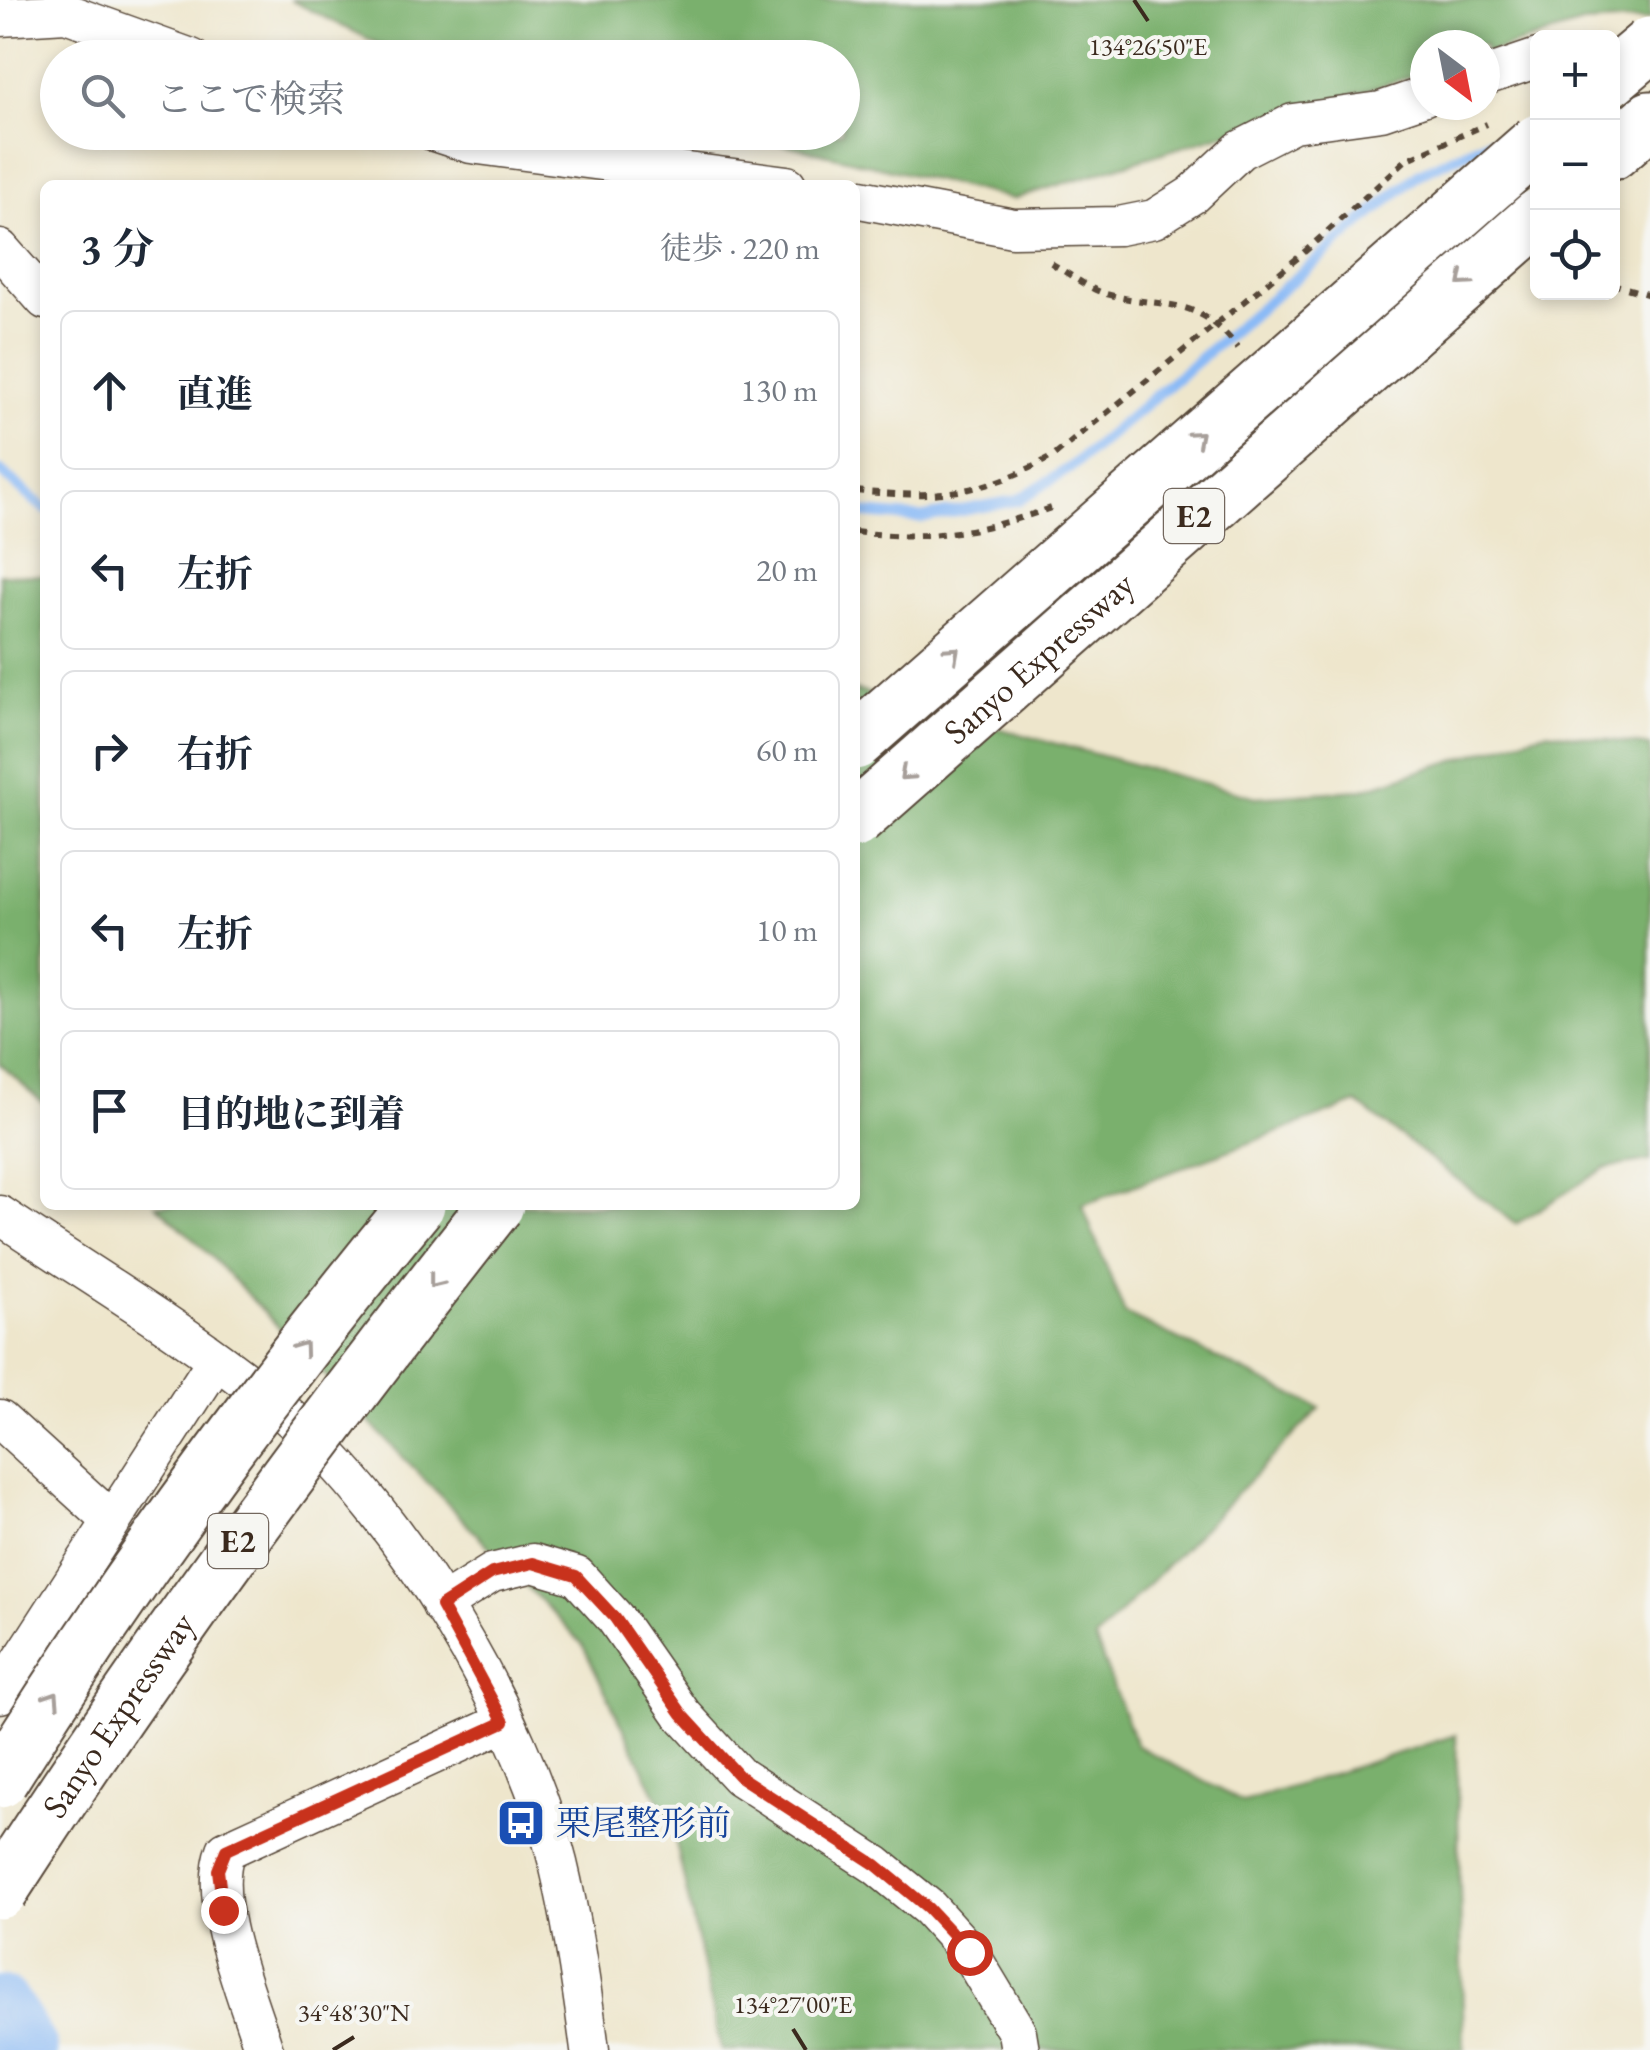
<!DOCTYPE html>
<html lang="ja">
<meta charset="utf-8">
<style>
:root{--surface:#fff;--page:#f2f2f3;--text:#1f2937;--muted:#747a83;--line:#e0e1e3}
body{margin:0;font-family:"EB Garamond","Noto Serif JP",serif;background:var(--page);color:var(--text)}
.controls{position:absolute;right:30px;top:30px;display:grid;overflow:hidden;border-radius:15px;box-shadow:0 5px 15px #0003}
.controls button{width:90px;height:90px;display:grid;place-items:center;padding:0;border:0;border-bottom:2px solid var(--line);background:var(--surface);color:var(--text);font:50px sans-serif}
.compass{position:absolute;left:1410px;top:30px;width:90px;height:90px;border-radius:50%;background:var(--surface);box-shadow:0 5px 15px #0003;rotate:148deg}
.stop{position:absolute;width:30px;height:30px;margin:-22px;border:8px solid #c8321e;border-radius:50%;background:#fff}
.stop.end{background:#c8321e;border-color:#fff;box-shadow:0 2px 10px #0008}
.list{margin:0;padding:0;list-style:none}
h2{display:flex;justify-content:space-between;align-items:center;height:130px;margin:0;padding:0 40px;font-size:42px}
h2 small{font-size:32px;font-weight:400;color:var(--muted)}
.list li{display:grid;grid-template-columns:65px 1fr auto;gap:30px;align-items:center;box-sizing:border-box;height:160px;margin:0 20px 20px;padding:0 20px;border:2px solid var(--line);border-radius:15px}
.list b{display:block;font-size:38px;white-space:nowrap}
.list em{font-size:32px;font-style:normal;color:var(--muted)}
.icon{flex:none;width:55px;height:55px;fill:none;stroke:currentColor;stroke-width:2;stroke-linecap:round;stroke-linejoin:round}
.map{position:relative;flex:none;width:1650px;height:2050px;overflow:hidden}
.search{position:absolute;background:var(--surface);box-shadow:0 5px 15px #0003;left:40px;top:40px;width:820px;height:110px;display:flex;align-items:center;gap:25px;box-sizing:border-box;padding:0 35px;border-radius:55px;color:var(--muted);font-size:38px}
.panel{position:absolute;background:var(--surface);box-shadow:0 5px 15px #0003;left:40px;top:180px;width:820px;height:1030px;border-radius:15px}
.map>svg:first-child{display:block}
.forest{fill:#7ab06d;stroke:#5a6d46;stroke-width:2.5}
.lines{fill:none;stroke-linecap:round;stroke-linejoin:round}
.stream{stroke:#8abaf6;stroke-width:11}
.river{stroke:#8abaf6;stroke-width:65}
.minor-casing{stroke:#564638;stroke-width:41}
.highway-casing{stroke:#564638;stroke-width:59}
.path{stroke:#564638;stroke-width:6;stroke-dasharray:8 8;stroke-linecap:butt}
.minor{stroke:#fff;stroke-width:38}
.highway{stroke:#fff;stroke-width:55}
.highway-bridge-casing{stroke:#564638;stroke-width:59;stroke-linecap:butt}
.highway-bridge{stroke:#fff;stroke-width:55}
.oneway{stroke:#a79f9a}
.route{stroke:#c8321e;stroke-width:12}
.ticks{fill:none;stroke:#3b2a1e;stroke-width:4}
.labels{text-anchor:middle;stroke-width:8;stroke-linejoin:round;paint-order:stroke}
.shield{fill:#f6f6f2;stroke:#73675e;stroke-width:2.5}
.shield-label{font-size:32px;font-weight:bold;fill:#3b2a1e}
.street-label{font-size:35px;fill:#3b2a1e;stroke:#f6f6f2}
.transit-label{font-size:35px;fill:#164399;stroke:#f6f6f2;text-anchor:start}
.ticks-label{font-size:25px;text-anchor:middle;fill:#3b2a1e;stroke:#f6f6f2;stroke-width:8;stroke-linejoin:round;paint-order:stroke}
</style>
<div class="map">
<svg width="1650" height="2050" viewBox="0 0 1650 2050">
<rect width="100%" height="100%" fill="#f6f6f2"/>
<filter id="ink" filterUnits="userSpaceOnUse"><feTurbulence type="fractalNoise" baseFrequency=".01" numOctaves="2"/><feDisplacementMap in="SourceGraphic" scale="20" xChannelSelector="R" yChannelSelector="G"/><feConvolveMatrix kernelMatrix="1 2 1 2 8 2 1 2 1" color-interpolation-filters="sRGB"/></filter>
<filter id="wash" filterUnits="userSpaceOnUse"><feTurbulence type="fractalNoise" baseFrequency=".0048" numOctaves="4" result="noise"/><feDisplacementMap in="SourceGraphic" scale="40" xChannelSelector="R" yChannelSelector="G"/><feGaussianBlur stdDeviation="2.25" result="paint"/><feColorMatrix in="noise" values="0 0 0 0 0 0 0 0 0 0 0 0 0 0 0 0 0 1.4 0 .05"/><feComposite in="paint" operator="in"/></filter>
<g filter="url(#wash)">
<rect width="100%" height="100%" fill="#eee6cc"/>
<!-- forest -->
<path class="forest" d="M290,0h1360v20l-68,4 -97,30v-9h-60v27l-412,127 -276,-66 105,-1v-74l-418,-1 -35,-8z
M0,574l45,2v529l-45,-41z
M855,690l401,107 104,-7 187,-59 103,15v415l-45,7 -89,56 -159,-121 -275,102 43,109 195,94 -225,231 41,106 107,57 213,-67 8,315h-743l-48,-221 -91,-185 -385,-402 -41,-37h699z"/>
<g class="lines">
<!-- stream -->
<path class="stream" d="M0,471l45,38
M855,513l67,5 96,-18 52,-32 350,-295 67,-31 21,1"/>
<!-- river -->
<path class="river" d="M0,2008l25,42"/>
</g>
</g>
<g filter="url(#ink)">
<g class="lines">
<!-- minor casing -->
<g class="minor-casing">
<path id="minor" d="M0,17l66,-4 125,45
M1485,76l53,-18
M434,132l37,12 316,41
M855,198l158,30 106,-2 35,-7 38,-24 48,-45 53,-27 88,-12 44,-15
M0,249l45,51
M0,1215c95,64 199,124 286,199 118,103 234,298 272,449 15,62 24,124 32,187
M0,1419l112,102
M441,1605l51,-32 41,-10 44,13 38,42 67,96 57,62 137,89 53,43 40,44 48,80 3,18
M0,1694l215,-332
M264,2050c-16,-53 -58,-148 -38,-200l279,-128"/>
</g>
<!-- highway casing -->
<g class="highway-casing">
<path id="highway" d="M1612,152l38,-33"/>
</g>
<!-- path -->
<path class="path" d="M1051,263c17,10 36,25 55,31 60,16 89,-1 132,54
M1612,284l38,11
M855,491c81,8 128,4 200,-36l245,-199 106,-96 81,-36
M855,532c73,9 127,0 196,-24"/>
<!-- minor -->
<use href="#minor" class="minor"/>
<!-- highway -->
<use href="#highway" class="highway"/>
<!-- highway-bridge casing -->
<g class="highway-bridge-casing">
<g id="highway-bridge">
<path d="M1612,77l38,-32"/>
<path d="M855,742l683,-600"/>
<path id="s1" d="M855,820l683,-603"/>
<path d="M0,1780c126,-201 266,-393 417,-575"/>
<path id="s2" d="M0,1891c153,-238 320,-464 496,-686"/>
</g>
</g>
<!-- highway-bridge -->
<use href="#highway-bridge" class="highway-bridge"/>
</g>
<!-- one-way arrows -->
<defs><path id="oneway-chevron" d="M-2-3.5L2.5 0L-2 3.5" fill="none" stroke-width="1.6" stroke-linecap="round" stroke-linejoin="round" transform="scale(2.5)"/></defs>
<g class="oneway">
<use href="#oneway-chevron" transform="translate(1464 280) rotate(139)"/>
<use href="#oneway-chevron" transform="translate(1197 437) rotate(-41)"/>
<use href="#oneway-chevron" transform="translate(953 653) rotate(-42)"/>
<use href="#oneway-chevron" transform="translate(906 774) rotate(138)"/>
<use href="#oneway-chevron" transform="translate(435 1282) rotate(128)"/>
<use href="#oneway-chevron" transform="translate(302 1348) rotate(-54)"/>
<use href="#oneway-chevron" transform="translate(53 1698) rotate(-57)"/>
</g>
</g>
<g class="lines" filter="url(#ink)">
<!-- route -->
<path class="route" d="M223,1910l-5,-40 8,-20 278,-128 -63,-116 51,-33 41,-10 43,13 39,42 67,96 57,62 137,89 52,43 41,44"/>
</g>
<!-- ticks -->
<path class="ticks" d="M1134,0l14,21M793,2029l13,21M333,2050l21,-13"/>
<!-- icons -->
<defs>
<g id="bus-square" transform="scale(2.5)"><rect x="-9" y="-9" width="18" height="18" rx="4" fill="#1a4fb4" stroke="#f6f6f2"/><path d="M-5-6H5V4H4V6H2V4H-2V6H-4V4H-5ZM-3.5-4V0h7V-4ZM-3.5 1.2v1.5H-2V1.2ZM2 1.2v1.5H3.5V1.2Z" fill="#fff"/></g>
</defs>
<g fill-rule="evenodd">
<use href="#bus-square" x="521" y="1823"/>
</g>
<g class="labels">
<!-- shield labels -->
<g class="shield">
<rect x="1164" y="489" width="60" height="54" rx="8"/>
<rect x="208" y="1514" width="60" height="54" rx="8"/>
</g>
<g class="shield-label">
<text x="1194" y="527">E2</text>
<text x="238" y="1552">E2</text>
</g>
<!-- street labels -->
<g class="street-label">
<text dy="12" stroke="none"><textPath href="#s1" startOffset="245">Sanyo Expressway</textPath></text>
<text dy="12" stroke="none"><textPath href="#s2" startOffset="212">Sanyo Expressway</textPath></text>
</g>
<!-- transit labels -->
<g class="transit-label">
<text x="556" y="1835">栗尾整形前</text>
</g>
</g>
<g class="ticks-label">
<text x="1148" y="55">134°26'50"E</text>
<text x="793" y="2013">134°27'00"E</text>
<text x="354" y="2021">34°48'30"N</text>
</g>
</svg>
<div class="controls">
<button>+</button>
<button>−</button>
<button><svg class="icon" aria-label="locate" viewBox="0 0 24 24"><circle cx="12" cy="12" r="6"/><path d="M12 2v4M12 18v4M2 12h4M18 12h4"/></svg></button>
</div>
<svg class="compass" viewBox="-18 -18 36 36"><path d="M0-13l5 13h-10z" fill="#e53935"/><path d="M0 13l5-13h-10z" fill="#747a83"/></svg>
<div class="stop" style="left:969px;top:1952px"></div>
<div class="stop end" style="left:223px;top:1910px"></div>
<div class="search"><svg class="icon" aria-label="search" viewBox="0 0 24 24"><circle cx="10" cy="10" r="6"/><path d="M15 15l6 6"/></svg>ここで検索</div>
<section class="panel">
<h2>3 分<small>徒歩 · 220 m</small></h2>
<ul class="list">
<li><svg class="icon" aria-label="ahead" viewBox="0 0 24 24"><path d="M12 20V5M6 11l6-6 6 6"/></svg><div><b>直進</b></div><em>130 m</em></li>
<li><svg class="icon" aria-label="left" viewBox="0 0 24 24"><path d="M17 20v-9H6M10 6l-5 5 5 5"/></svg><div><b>左折</b></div><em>20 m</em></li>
<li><svg class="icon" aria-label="right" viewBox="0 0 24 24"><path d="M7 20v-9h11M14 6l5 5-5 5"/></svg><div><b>右折</b></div><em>60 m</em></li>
<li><svg class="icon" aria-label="left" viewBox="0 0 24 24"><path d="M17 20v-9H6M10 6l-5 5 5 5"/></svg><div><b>左折</b></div><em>10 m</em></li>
<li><svg class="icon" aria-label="arrive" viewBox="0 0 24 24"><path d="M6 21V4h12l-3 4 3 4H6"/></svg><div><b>目的地に到着</b></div></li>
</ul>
</section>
</div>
